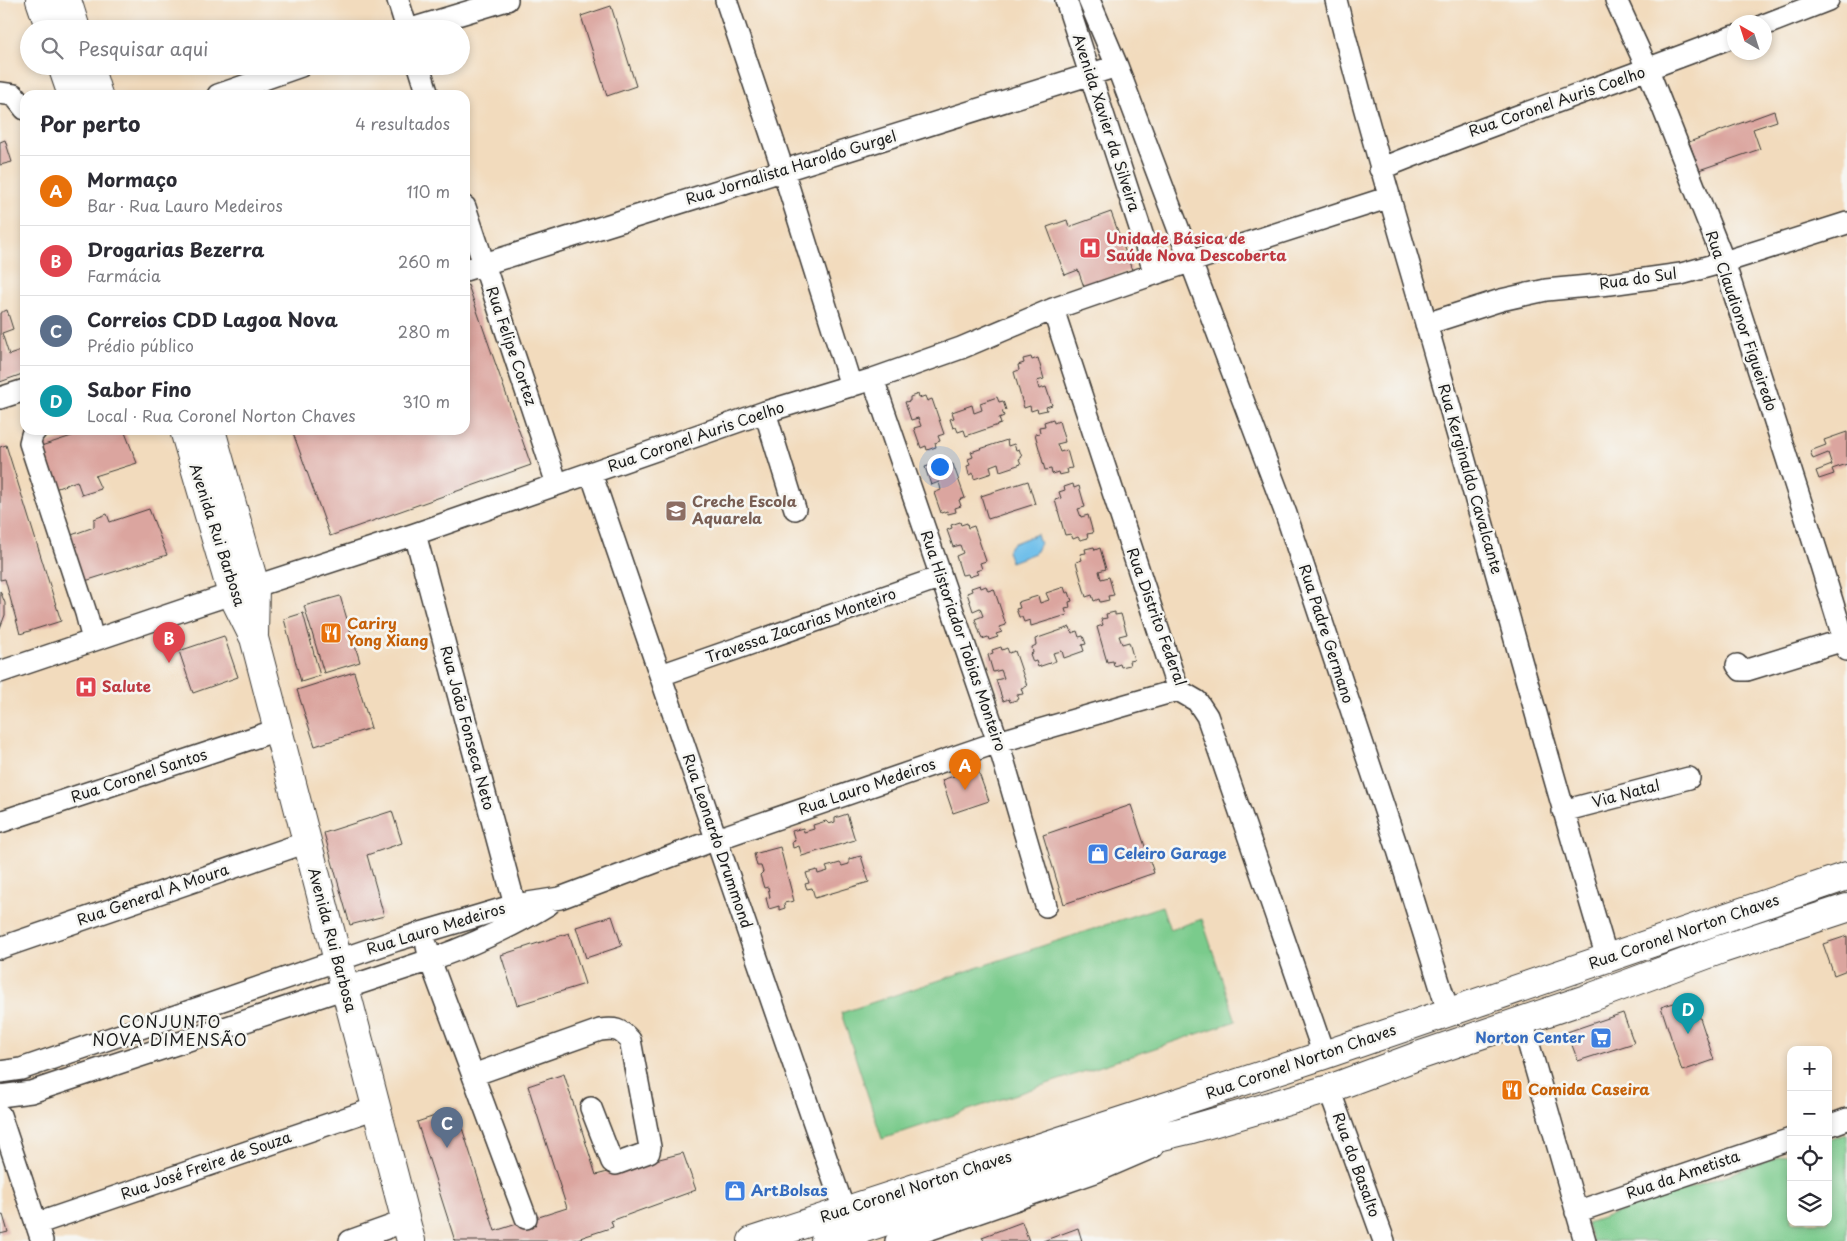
<!DOCTYPE html>
<html lang="pt">
<meta charset="utf-8">
<style>
:root{--surface:#fff;--page:#f2f2f3;--text:#2b2b33;--muted:#7c7c81;--line:#e1e1e2;--accent:#0b8043}
body{margin:0;font-family:"Playpen Sans",sans-serif;background:var(--page);color:var(--text)}
.controls{position:absolute;right:15px;bottom:15px;display:grid;overflow:hidden;border-radius:10px;box-shadow:0 2px 8px #0003}
.controls button{width:45px;height:45px;display:grid;place-items:center;padding:0;border:0;border-bottom:1px solid var(--line);background:var(--surface);color:var(--text);font:25px sans-serif}
.compass{position:absolute;left:1727px;top:15px;width:45px;height:45px;border-radius:50%;background:var(--surface);box-shadow:0 2px 8px #0003;rotate:321deg}
.you{position:absolute;left:939px;top:466px;width:18px;height:18px;margin:-12px;border:4px solid #fff;border-radius:50%;background:#1a73e8;box-shadow:0 0 0 8px #1a73e833}
.badge{display:grid;place-items:center;width:32px;height:32px;border-radius:50%;background:var(--accent);color:#fff;font-size:16px;font-weight:700}
.pin{position:absolute;translate:-50% -41px;filter:drop-shadow(0 1px 2px #0008)}
.pin::after{content:'';position:absolute;top:26px;width:18px;height:15px;background:inherit;clip-path:polygon(0 0,100% 0,50% 100%)}
.list{margin:0;padding:0;list-style:none}
h2{display:flex;justify-content:space-between;align-items:center;height:65px;margin:0;padding:0 20px;font-size:21px}
h2 small{font-size:16px;font-weight:400;color:var(--muted)}
.list li{display:grid;grid-template-columns:32px 1fr auto;gap:15px;align-items:center;box-sizing:border-box;height:70px;padding:0 20px;border-top:1px solid var(--line)}
.list b{display:block;font-size:19px;white-space:nowrap}
.list p{margin:0;font-size:16px;white-space:nowrap;color:var(--muted)}
.list em{font-size:16px;font-style:normal;color:var(--muted)}
.icon{flex:none;width:28px;height:28px;fill:none;stroke:currentColor;stroke-width:2;stroke-linecap:round;stroke-linejoin:round}
.map{position:relative;flex:none;width:1847px;height:1241px;overflow:hidden}
.search{position:absolute;background:var(--surface);box-shadow:0 2px 8px #0003;left:20px;top:20px;width:450px;height:55px;display:flex;align-items:center;gap:12px;box-sizing:border-box;padding:0 18px;border-radius:28px;color:var(--muted);font-size:19px}
.panel{position:absolute;background:var(--surface);box-shadow:0 2px 8px #0003;left:20px;top:90px;width:450px;height:345px;border-radius:15px}
.map>svg:first-child{display:block}
.green{fill:#7acb8c;stroke:#4b7454}
.water{fill:#6fbfea;stroke:#466e83}
.building{fill:#dba59f}
.lines{fill:none;stroke-linecap:round;stroke-linejoin:round}
.minor-casing{stroke:#3c3934;stroke-width:24}
.major-casing{stroke:#3c3934;stroke-width:30}
.minor{stroke:#fff;stroke-width:21}
.major{stroke:#fff;stroke-width:28}
.labels{text-anchor:middle;stroke-width:5;stroke-linejoin:round;paint-order:stroke}
.street-label{font-size:15px;fill:#1c1c1c;stroke:#f6f6f2}
.health-label{font-size:15px;font-weight:bold;fill:#be3a42;stroke:#f6f6f2;text-anchor:start}
.education-label{font-size:15px;font-weight:bold;fill:#785e54;stroke:#f6f6f2;text-anchor:start}
.food-label{font-size:15px;font-weight:bold;fill:#c56008;stroke:#f6f6f2;text-anchor:start}
.shop-label{font-size:15px;font-weight:bold;fill:#366cbe;stroke:#f6f6f2;text-anchor:start}
.neighbourhood-label{font-size:16px;letter-spacing:1px;fill:#1c1c1c;stroke:#f6f6f2}
</style>
<div class="map">
<svg width="1847" height="1241" viewBox="0 0 1847 1241">
<rect width="100%" height="100%" fill="#f6f6f2"/>
<filter id="ink" filterUnits="userSpaceOnUse"><feTurbulence type="fractalNoise" baseFrequency=".02" numOctaves="2"/><feDisplacementMap in="SourceGraphic" scale="10" xChannelSelector="R" yChannelSelector="G"/><feConvolveMatrix kernelMatrix="1 2 1 2 8 2 1 2 1" color-interpolation-filters="sRGB"/></filter>
<filter id="wash" filterUnits="userSpaceOnUse"><feTurbulence type="fractalNoise" baseFrequency=".0096" numOctaves="4" result="noise"/><feDisplacementMap in="SourceGraphic" scale="20" xChannelSelector="R" yChannelSelector="G"/><feGaussianBlur stdDeviation="1.12" result="paint"/><feColorMatrix in="noise" values="0 0 0 0 0 0 0 0 0 0 0 0 0 0 0 0 0 1.4 0 .05"/><feComposite in="paint" operator="in"/></filter>
<g filter="url(#wash)">
<rect width="100%" height="100%" fill="#f2dbbd"/>
<!-- green -->
<path class="green" d="M1162,906l8,24 32,-11 34,102 -354,118 -41,-126z
M1847,1134v107h-255l-5,-18 204,-70v69h37v-82z"/>
<!-- water -->
<path class="water" d="M1037,534l3,9 -5,10 -24,9 -4,-11 5,-7z"/>
<g id="blocks">
<!-- building -->
<path class="building" d="M611,6l25,80 -29,10 -26,-80z
M1774,111l3,10 -24,8 7,20 -61,21 -10,-28z
M5,140l7,22 -12,3v-23z
M1111,212l21,58 -48,17 -6,-17 -13,5 -18,-48 20,-7 2,7z
M468,285l63,180 -201,71 -38,-106h173v-144z
M7,310l6,19 -11,4 7,22 12,-4 4,13v9l-25,9v-69z
M1031,357l1,3 6,-2 6,21 -7,2 2,8 7,-2 6,18 -6,2 1,3 -9,2 -1,-3 -6,2 -1,-5 -6,2 -10,-36 5,-2 -1,-5 6,-2 -1,-4z
M918,394l1,4 6,-2 2,5 5,-2 12,35 -6,2 2,5 -5,2 1,4 -9,3 -1,-4 -5,2 -7,-20 7,-2 -3,-8 -7,2 -6,-18 5,-1v-4z
M997,397l2,5 4,-1 3,9 -4,1 2,5 -5,2 2,6 -35,12 -2,-6 -6,2 -2,-5 -3,1 -3,-9 4,-1 -2,-6 20,-7 2,8 8,-3 -2,-7z
M1053,419l1,4 5,-2 6,21 -8,2 3,8 7,-2 5,18 -5,1 1,4 -9,2 -1,-3 -6,2 -1,-5 -6,1 -10,-36 5,-1 -1,-6 6,-1 -1,-4z
M90,430h34l13,33 -42,13 6,13 -19,6 -5,-14 -25,9 -14,-43z
M1847,432v32l-15,5 2,5 -15,5 -3,-8 16,-6 -4,-12 -15,6 -3,-8 16,-6 -2,-5z
M1007,440l1,6 6,-2 2,6 3,-1 3,8 -3,2 2,5 -21,7 -2,-8 -8,3 2,7 -18,6 -1,-6 -4,2 -2,-9 3,-1 -2,-6 5,-2 -2,-5z
M6,445l55,176 -41,13 -15,-55 -5,1v-133z
M939,459l1,3 6,-2 1,5 6,-1 12,34 -6,2 2,6 -6,2 1,4 -8,2 -1,-3 -6,2 -7,-20 7,-3 -2,-8 -8,3 -6,-18 6,-2 -1,-3z
M1028,481l7,23 -47,15 -7,-23z
M1073,484l1,4 5,-2 6,21 -7,2 3,8 7,-2 5,18 -6,1 1,4 -8,2 -2,-3 -5,2 -2,-5 -6,1 -10,-35 6,-2 -2,-6 6,-2 -1,-3z
M149,509l18,46 -85,27 -16,-45 28,-10v-8l13,-5 3,8z
M960,522l1,3 6,-2 1,5 6,-2 12,35 -6,2 2,6 -6,2 2,3 -9,3 -1,-3 -6,1 -6,-19 7,-3 -3,-8 -7,2 -6,-17 5,-2 -1,-3z
M1094,547l1,3 5,-2 6,21 -7,2 2,8 8,-2 5,18 -6,1 1,4 -9,2 -1,-3 -5,2 -2,-6 -6,2 -10,-35 6,-2 -2,-6 6,-1 -1,-4z
M980,585l1,3 5,-2 2,5 6,-2 12,36 -6,2 2,5 -6,2 2,3 -9,3 -1,-3 -6,2 -7,-20 8,-3 -3,-8 -7,3 -6,-18 5,-2 -1,-3z
M1064,587l2,6 3,-1 3,9 -3,1 1,6 -5,1 2,6 -36,11 -1,-6 -6,2 -2,-5h-3l-3,-8 4,-1 -2,-6 20,-6 2,7 9,-3 -3,-7z
M0,591l5,12v12l-5,13z
M340,596l20,66 -36,11 -20,-67z
M1115,612v3l6,-1 6,20 -8,2 3,8 7,-2 5,18 -5,1 1,4 -9,2 -1,-3 -6,2 -1,-5 -6,1 -10,-35 6,-2 -2,-6 6,-1 -1,-4z
M303,613l17,63 -19,6 -17,-63z
M1070,627l2,6 5,-2 2,6 4,-1 3,8 -4,1 2,6 -20,7 -2,-7 -9,2 3,8 -18,6 -2,-6 -3,1 -3,-8 3,-1 -1,-6 4,-2 -1,-6z
M224,636l14,41 -45,16 -14,-42z
M1001,647l1,3 5,-2 2,5 6,-2 12,35 -6,2 2,6 -6,1 2,4 -9,3 -1,-3 -6,2 -7,-21 8,-2 -3,-8 -8,2 -5,-17 5,-2 -1,-3z
M354,672l17,56 -56,18 -18,-56z
M977,768l12,33 -36,12 -11,-33z
M1131,805l23,68 -90,31 -21,-69z
M392,811l10,32 -35,12 17,61 -34,9 -26,-92z
M847,814l8,26 -53,16 -3,-10 -6,2 -1,-6 3,-1 -3,-10 11,-3 1,4 10,-3 -1,-4 13,-4 3,3 6,-2v-4z
M780,847l14,54 -10,2 1,5 -6,2v-4l-10,3 -3,-11 4,-1 -2,-10 -4,1 -4,-13 3,-3 -2,-6h-4l-3,-12z
M861,856l8,26 -54,16 -3,-10 -5,1 -2,-5 4,-1 -3,-10 11,-3 1,4 10,-3 -2,-4 14,-4 2,3 7,-2v-5z
M612,916l10,30 -36,12 -10,-31z
M569,933l16,51 -68,21 -16,-50z
M1847,936v34l-13,5 -11,-31z
M1693,997l21,63 -32,11 -21,-64z
M1623,1013l11,30 -56,18 -11,-29z
M564,1074l32,101 87,-22 13,37 -85,31 2,6 -42,14h-116l-38,-119 39,-13 39,122 72,-23 -39,-122z
M3,1215l5,17 -8,2v-18z
M1022,1222l7,19h-45l-2,-4z
M1078,1228l4,13h-39z"/>
</g>
</g>
<g filter="url(#ink)">
<use href="#blocks" fill-opacity="0" stroke="#3c3934" stroke-width="1"/>
<g class="lines">
<!-- minor casing -->
<g class="minor-casing">
<path id="minor" d="M398,0l9,29
M726,0l57,170 68,216
M1066,0l89,274
M1089,0l28,66 169,448 112,336 50,161
M1336,0c31,127 70,251 105,376 55,194 108,389 166,582
M1616,0l32,70 76,192 97,303 26,85
M1764,25l64,-25
M411,29l96,-29
M419,66l9,29
M0,93l14,2 11,14
M218,95l83,-29
M1380,169c117,-48 237,-87 354,-133
M465,207l92,277
M465,270l652,-204
M1053,309l125,381 19,11 10,15 117,339
M1426,324l75,-24 45,-10 64,-6 71,-10 43,-12 123,-39
M873,379l125,363 48,164
M0,398l25,-8
M765,412l30,97
M36,430l-4,5 -2,8 56,170 7,27
M591,473c85,245 167,492 253,737
M415,534l104,386
M1737,665l4,5h6l97,-30
M0,672l204,-69 211,-69 350,-122 108,-33 88,-31 92,-39 136,-47 201,-65
M661,675l280,-98
M1563,811l126,-33
M0,822l277,-92
M427,946l3,14 96,258
M0,948l307,-106
M1522,1021l63,220
M0,1072l21,-3 376,-129 118,-35 45,-7 157,-59 281,-97 180,-52
M473,1075l127,-45c15,-2 20,-1 30,10l20,107 -1,5 -33,12 -4,-2 -21,-54
M1329,1089l55,152
M0,1096l31,-4 399,-132c42,-15 82,-33 119,-56
M0,1115l42,126
M1828,1126l19,-7
M1576,1212l215,-73
M36,1224l340,-116
M350,1241l56,-20
M896,1241l199,-69 58,-25"/>
</g>
<!-- major casing -->
<g class="major-casing">
<path id="major" d="M40,0l10,29
M67,0l9,29
M62,66l10,29
M89,66l9,29
M184,430l48,164 22,44 4,15 153,588
M211,430l44,156 -1,49
M752,1241l572,-186 523,-179
M825,1241l279,-91 84,-20 141,-41 86,-32 177,-60 130,-48 125,-41"/>
</g>
<!-- minor -->
<use href="#minor" class="minor"/>
<!-- major -->
<use href="#major" class="major"/>
</g>
</g>
<!-- icons -->
<defs>
<g id="hospital-square" transform="scale(1.125)"><rect x="-9" y="-9" width="18" height="18" rx="4" fill="#e0444e" stroke="#f6f6f2"/><path d="M-5-5h3v3.5h4V-5h3V5h-3V1.5h-4V5h-3Z" fill="#fff"/></g>
<g id="school-square" transform="scale(1.125)"><rect x="-9" y="-9" width="18" height="18" rx="4" fill="#8d6e63" stroke="#f6f6f2"/><path d="M0-5L7-2L0 1L-7-2ZM-4 1L0 2.5L4 1V4Q0 6-4 4Z" fill="#fff"/></g>
<g id="restaurant-square" transform="scale(1.125)"><rect x="-9" y="-9" width="18" height="18" rx="4" fill="#e8710a" stroke="#f6f6f2"/><path d="M-5-6h1v4h1v-4h1v4h1v-4h1v5L-1.5 .5V6h-2V.5L-5-1ZM5-6V6H3V1.5H1.5Q1.5-4 5-6Z" fill="#fff"/></g>
<g id="shop-square" transform="scale(1.125)"><rect x="-9" y="-9" width="18" height="18" rx="4" fill="#3f7fe0" stroke="#f6f6f2"/><path d="M-5-2.5h2.3a2.7 3.5 0 0 1 5.4 0H5L5.5 6h-11ZM-1.5-2.5h3a1.5 2.3 0 0 0-3 0Z" fill="#fff"/></g>
<g id="supermarket-square" transform="scale(1.125)"><rect x="-9" y="-9" width="18" height="18" rx="4" fill="#3f7fe0" stroke="#f6f6f2"/><path d="M-6-5.5h2.5l.6 2H6L4.5 2H-2.5L-4.4-4H-6ZM-1.5 3.2a1.3 1.3 0 1 0 .1 0ZM3 3.2a1.3 1.3 0 1 0 .1 0Z" fill="#fff"/></g>
</defs>
<g fill-rule="evenodd">
<use href="#hospital-square" x="1090" y="248"/>
<use href="#school-square" x="676" y="511"/>
<use href="#restaurant-square" x="331" y="633"/>
<use href="#hospital-square" x="86" y="687"/>
<use href="#shop-square" x="1098" y="854"/>
<use href="#supermarket-square" x="1601" y="1038"/>
<use href="#restaurant-square" x="1512" y="1090"/>
<use href="#shop-square" x="735" y="1191"/>
</g>
<g class="labels">
<!-- street labels -->
<g class="street-label">
<text transform="translate(1557 102) rotate(-19)" y="5">Rua Coronel Auris Coelho</text>
<text transform="translate(1106 123) rotate(72)" y="5">Avenida Xavier da Silveira</text>
<text transform="translate(791 168) rotate(-17)" y="5">Rua Jornalista Haroldo Gurgel</text>
<text transform="translate(1638 279) rotate(-8)" y="5">Rua do Sul</text>
<text transform="translate(1741 321) rotate(71)" y="5">Rua Claudionor Figueiredo</text>
<text transform="translate(511 346) rotate(71)" y="5">Rua Felipe Cortez</text>
<text transform="translate(696 437) rotate(-19)" y="5">Rua Coronel Auris Coelho</text>
<text transform="translate(1470 479) rotate(74)" y="5">Rua Kerginaldo Cavalcante</text>
<text transform="translate(217 535) rotate(72)" y="5">Avenida Rui Barbosa</text>
<text transform="translate(1156 617) rotate(70)" y="5">Rua Distrito Federal</text>
<text transform="translate(801 626) rotate(-19)" y="5">Travessa Zacarias Monteiro</text>
<text transform="translate(1326 634) rotate(72)" y="5">Rua Padre Germano</text>
<text transform="translate(963 641) rotate(71)" y="5">Rua Historiador Tobias Monteiro</text>
<text transform="translate(467 728) rotate(75)" y="5">Rua João Fonseca Neto</text>
<text transform="translate(139 776) rotate(-18)" y="5">Rua Coronel Santos</text>
<text transform="translate(867 787) rotate(-19)" y="5">Rua Lauro Medeiros</text>
<text transform="translate(1626 794) rotate(-15)" y="5">Via Natal</text>
<text transform="translate(717 841) rotate(71)" y="5">Rua Leonardo Drummond</text>
<text transform="translate(153 895) rotate(-19)" y="5">Rua General A Moura</text>
<text transform="translate(436 929) rotate(-17)" y="5">Rua Lauro Medeiros</text>
<text transform="translate(1684 932) rotate(-19)" y="5">Rua Coronel Norton Chaves</text>
<text transform="translate(332 940) rotate(75)" y="5">Avenida Rui Barbosa</text>
<text transform="translate(1301 1062) rotate(-19)" y="5">Rua Coronel Norton Chaves</text>
<text transform="translate(1356 1165) rotate(70)" y="5">Rua do Basalto</text>
<text transform="translate(206 1166) rotate(-19)" y="5">Rua José Freire de Souza</text>
<text transform="translate(1683 1175) rotate(-19)" y="5">Rua da Ametista</text>
<text transform="translate(916 1187) rotate(-18)" y="5">Rua Coronel Norton Chaves</text>
</g>
<!-- health labels -->
<g class="health-label">
<text x="1106" y="244">Unidade Básica de<tspan x="1106" dy="17">Saúde Nova Descoberta</tspan></text>
<text x="102" y="692">Salute</text>
</g>
<!-- education labels -->
<g class="education-label">
<text x="692" y="507">Creche Escola<tspan x="692" dy="17">Aquarela</tspan></text>
</g>
<!-- food labels -->
<g class="food-label">
<text x="347" y="629">Cariry<tspan x="347" dy="17">Yong Xiang</tspan></text>
<text x="1528" y="1095">Comida Caseira</text>
</g>
<!-- shop labels -->
<g class="shop-label">
<text x="1114" y="859">Celeiro Garage</text>
<text x="1585" y="1043" text-anchor="end">Norton Center</text>
<text x="751" y="1196">ArtBolsas</text>
</g>
<!-- neighbourhood labels -->
<g class="neighbourhood-label">
<text x="170" y="1028">CONJUNTO<tspan x="170" dy="18">NOVA DIMENSÃO</tspan></text>
</g>
</g>
</svg>
<div class="controls">
<button>+</button>
<button>−</button>
<button><svg class="icon" aria-label="locate" viewBox="0 0 24 24"><circle cx="12" cy="12" r="6"/><path d="M12 2v4M12 18v4M2 12h4M18 12h4"/></svg></button>
<button><svg class="icon" aria-label="layers" viewBox="0 0 24 24"><path d="M12 4l9 5-9 5-9-5zM3 14l9 5 9-5"/></svg></button>
</div>
<svg class="compass" viewBox="-18 -18 36 36"><path d="M0-13l5 13h-10z" fill="#e53935"/><path d="M0 13l5-13h-10z" fill="#7c7c81"/></svg>
<div class="you"></div>
<div class="pin badge" style="left:965px;top:790px;background:#e8710a">A</div>
<div class="pin badge" style="left:169px;top:663px;background:#e0444e">B</div>
<div class="pin badge" style="left:447px;top:1148px;background:#5c6f8a">C</div>
<div class="pin badge" style="left:1688px;top:1034px;background:#0f9aa8">D</div>
<div class="search"><svg class="icon" aria-label="search" viewBox="0 0 24 24"><circle cx="10" cy="10" r="6"/><path d="M15 15l6 6"/></svg>Pesquisar aqui</div>
<section class="panel">
<h2>Por perto<small>4 resultados</small></h2>
<ul class="list">
<li><span class="badge" style="background:#e8710a">A</span><div><b>Mormaço</b><p>Bar · Rua Lauro Medeiros</p></div><em>110 m</em></li>
<li><span class="badge" style="background:#e0444e">B</span><div><b>Drogarias Bezerra</b><p>Farmácia</p></div><em>260 m</em></li>
<li><span class="badge" style="background:#5c6f8a">C</span><div><b>Correios CDD Lagoa Nova</b><p>Prédio público</p></div><em>280 m</em></li>
<li><span class="badge" style="background:#0f9aa8">D</span><div><b>Sabor Fino</b><p>Local · Rua Coronel Norton Chaves</p></div><em>310 m</em></li>
</ul>
</section>
</div>
